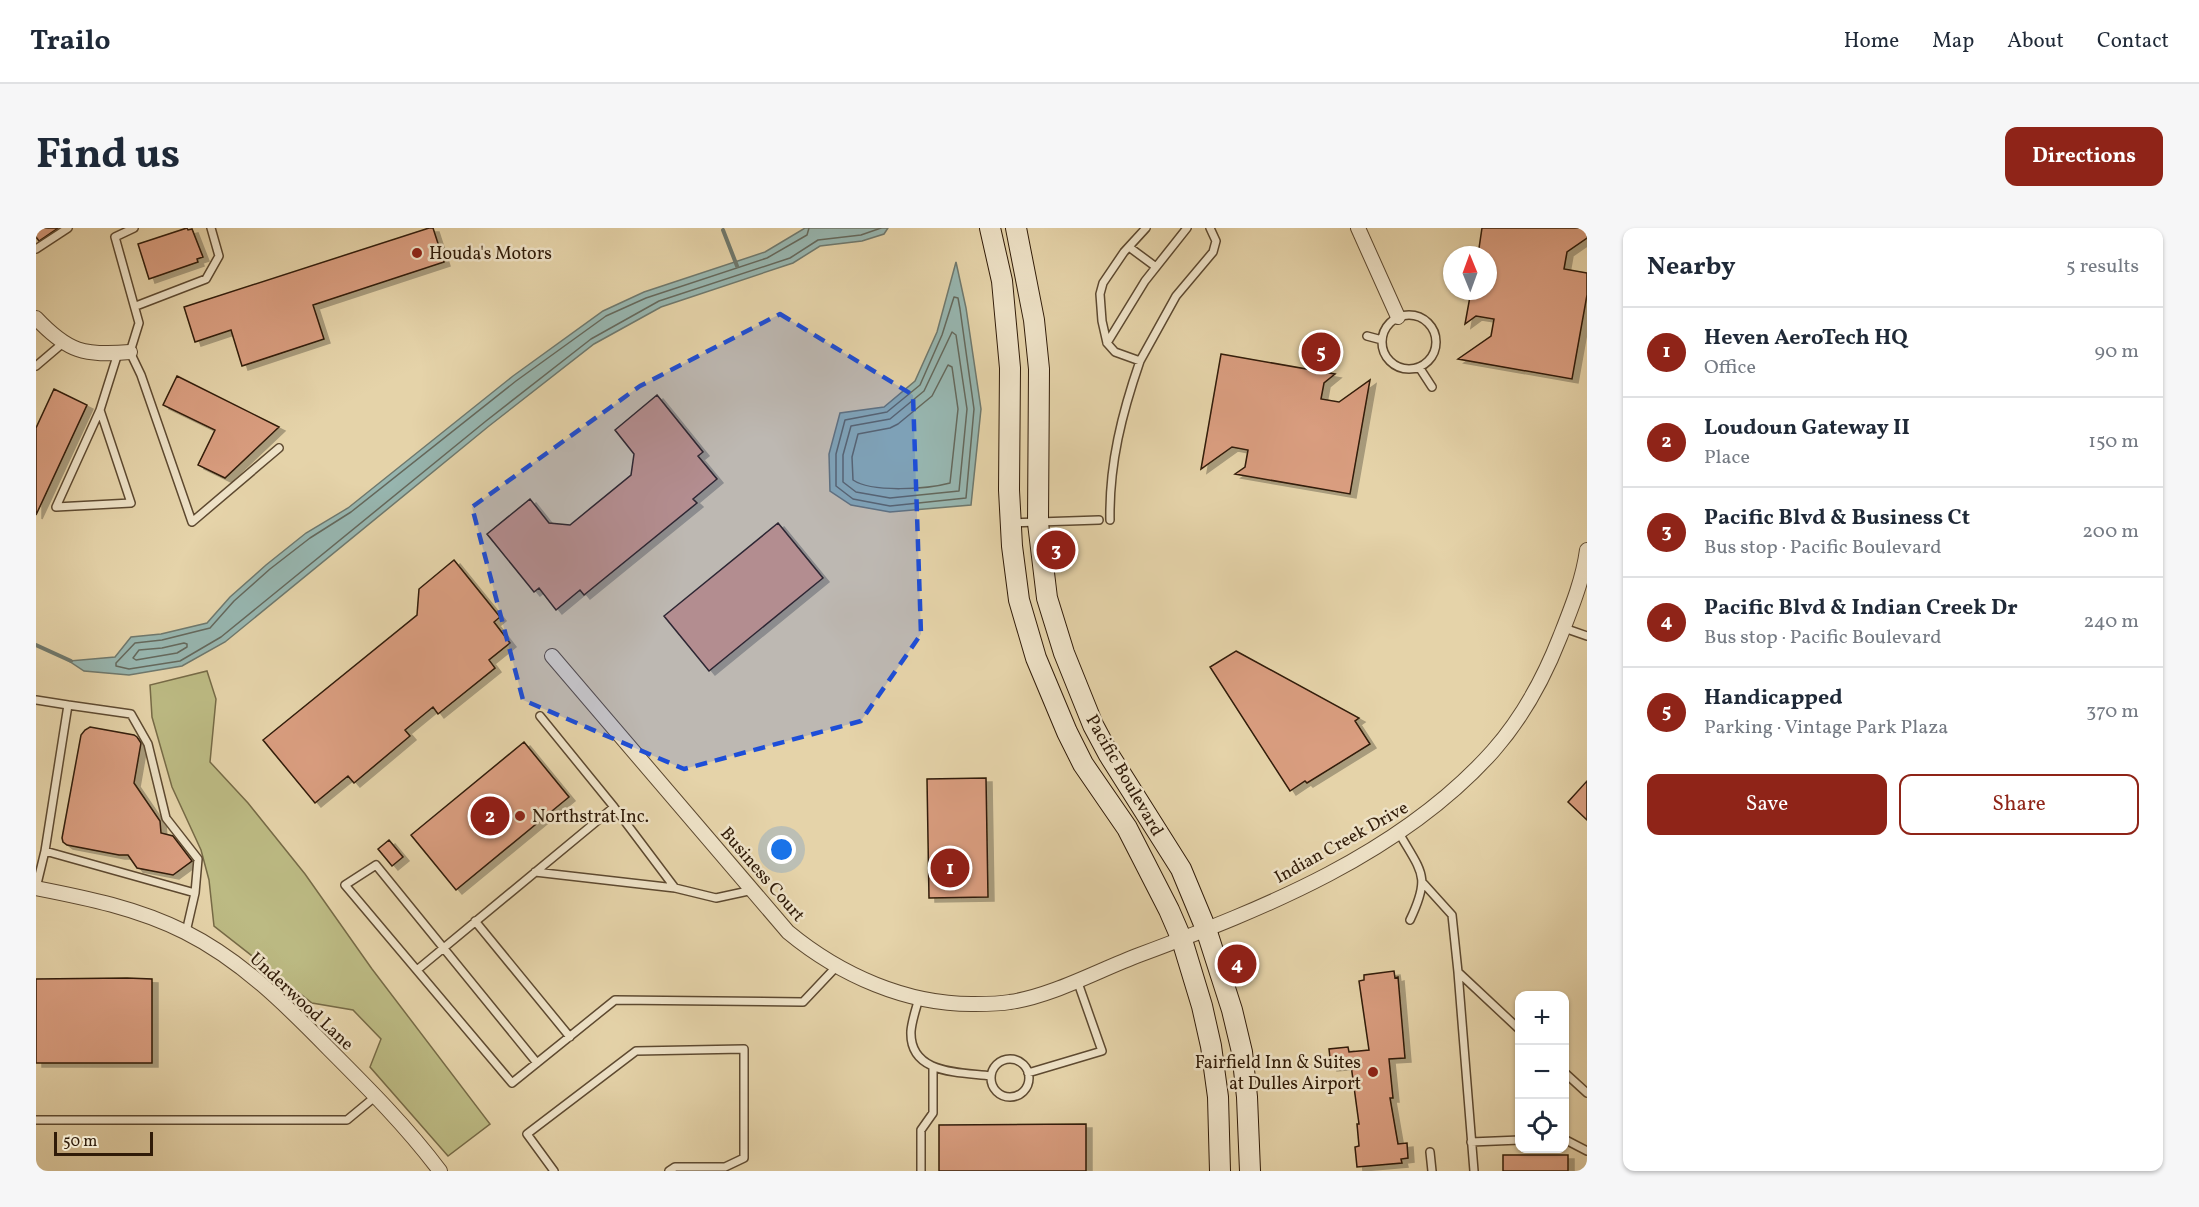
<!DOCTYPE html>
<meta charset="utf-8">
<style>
:root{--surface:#fff;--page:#f6f6f7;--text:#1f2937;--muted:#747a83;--line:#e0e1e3;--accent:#8f2418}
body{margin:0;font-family:Vollkorn,serif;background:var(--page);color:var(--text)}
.controls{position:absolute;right:18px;bottom:18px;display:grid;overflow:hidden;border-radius:12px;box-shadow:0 2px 4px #0004}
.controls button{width:54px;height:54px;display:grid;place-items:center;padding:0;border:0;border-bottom:2px solid var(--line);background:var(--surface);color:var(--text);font:30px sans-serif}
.compass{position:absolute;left:1407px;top:18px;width:54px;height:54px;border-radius:50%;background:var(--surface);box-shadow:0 2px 4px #0004;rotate:359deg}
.scale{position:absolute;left:18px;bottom:15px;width:99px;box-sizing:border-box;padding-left:6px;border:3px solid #301b08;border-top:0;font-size:16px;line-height:21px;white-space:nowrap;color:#301b08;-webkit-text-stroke:4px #eee2c7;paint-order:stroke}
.you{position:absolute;left:746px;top:622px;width:21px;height:21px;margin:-15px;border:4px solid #fff;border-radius:50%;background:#1a73e8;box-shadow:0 0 0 9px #1a73e833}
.badge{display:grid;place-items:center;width:39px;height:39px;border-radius:50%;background:var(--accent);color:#fff;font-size:20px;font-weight:700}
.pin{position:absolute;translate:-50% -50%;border:3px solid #fff;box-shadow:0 2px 6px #0006}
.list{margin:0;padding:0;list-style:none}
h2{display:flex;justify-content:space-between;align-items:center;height:78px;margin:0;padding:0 24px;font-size:26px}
h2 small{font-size:20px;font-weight:400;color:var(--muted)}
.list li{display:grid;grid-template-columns:39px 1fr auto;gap:18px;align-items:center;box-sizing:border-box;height:90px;padding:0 24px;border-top:2px solid var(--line)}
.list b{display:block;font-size:22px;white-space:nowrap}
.list p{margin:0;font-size:20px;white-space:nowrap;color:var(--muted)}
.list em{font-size:20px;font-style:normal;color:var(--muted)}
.actions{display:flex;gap:12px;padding:18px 24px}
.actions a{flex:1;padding:14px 0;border:2px solid var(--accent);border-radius:12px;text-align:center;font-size:21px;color:var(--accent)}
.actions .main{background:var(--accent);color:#fff}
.icon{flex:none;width:33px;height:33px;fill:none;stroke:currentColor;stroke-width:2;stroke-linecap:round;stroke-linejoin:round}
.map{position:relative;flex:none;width:1551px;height:943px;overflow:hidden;border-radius:12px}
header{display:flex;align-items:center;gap:36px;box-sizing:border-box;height:84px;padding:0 30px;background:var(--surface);border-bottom:2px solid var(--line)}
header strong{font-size:28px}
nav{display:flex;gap:33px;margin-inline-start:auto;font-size:21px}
.intro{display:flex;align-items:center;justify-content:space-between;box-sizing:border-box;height:144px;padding:0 36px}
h1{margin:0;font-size:42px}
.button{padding:15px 27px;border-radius:12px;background:var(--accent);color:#fff;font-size:21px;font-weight:700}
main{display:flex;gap:36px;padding:0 36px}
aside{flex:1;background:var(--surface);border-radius:12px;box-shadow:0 2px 4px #0004}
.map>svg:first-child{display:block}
.green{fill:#bcba83;stroke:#766a46;stroke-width:1.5}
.water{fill:#97b6b0;stroke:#6e786d;stroke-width:1.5}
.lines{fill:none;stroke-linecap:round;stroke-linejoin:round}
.shore{stroke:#64685c;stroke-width:1.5}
.stream{stroke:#6e786d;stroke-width:4}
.building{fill:#d99d7f;stroke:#301b08;stroke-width:1.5;filter:url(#shadow)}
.lane-casing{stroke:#5d4930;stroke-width:10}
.street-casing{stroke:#5d4930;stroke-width:16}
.secondary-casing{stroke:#301b08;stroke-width:22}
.lane{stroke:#eee2c7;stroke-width:7}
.street{stroke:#eee2c7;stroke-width:14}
.secondary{stroke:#eee2c7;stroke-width:20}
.marked{fill:#1d4ed8;fill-opacity:0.2;stroke:#1d4ed8;stroke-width:4.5;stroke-dasharray:12 8;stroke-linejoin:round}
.poi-dot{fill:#8f2418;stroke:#eee2c7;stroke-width:2}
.labels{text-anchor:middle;stroke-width:5;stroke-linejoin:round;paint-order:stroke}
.poi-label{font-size:18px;fill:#301b08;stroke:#eee2c7;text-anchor:start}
.street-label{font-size:18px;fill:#301b08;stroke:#eee2c7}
</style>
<header>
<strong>Trailo</strong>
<nav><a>Home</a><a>Map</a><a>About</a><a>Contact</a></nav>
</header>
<div class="intro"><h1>Find us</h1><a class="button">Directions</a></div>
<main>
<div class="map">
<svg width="1551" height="943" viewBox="0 0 1551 943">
<defs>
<filter id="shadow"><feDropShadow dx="6" dy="4" stdDeviation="0" flood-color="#0004"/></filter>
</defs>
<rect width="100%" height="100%" fill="#e5d3a9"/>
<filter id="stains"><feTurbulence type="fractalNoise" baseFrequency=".00333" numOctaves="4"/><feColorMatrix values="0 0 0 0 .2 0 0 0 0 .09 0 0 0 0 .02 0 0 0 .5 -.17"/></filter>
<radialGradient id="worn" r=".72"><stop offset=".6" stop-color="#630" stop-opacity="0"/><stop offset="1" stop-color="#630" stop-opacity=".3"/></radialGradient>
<!-- green -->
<path class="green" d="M171,443l9,28 -6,63 38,41 57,71 67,95 118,155 -42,32 -78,-89 11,-28 -28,-29 -41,-7 -98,-77 -5,-46 -8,-30 -29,-63 -20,-70 -2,-32z"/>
<!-- water -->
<path class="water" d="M769,0h83l-4,6 -22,7 -42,5 -27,17 -132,44 -67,37 -105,82 -264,216 -43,24 -53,9 -45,-4 -15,-10 46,-4 16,-20 30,-3 46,-11 23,-26 36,-32 40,-32 42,-25 165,-132 90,-65 41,-19 121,-40z
M920,34l10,46 15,101 -10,96 -81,7 -39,-7 -21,-14 -1,-37 11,-41 44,-6 31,-26 22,-49z"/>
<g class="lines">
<!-- shore -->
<path class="shore" d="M773,0l-2,7 -40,23 -121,40 -40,18 -90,65 -165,131 -41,26 -40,31 -36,32 -24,27 -48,12 -27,3 -19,20v3l13,3 51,-8 41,-24 265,-216 105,-82 68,-38 131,-43 28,-18 43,-5 20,-7
M918,69l4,1 2,11 14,100 -8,89 -76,8 -37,-7 -17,-13v-32l9,-34 42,-8 33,-27 22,-50z
M916,104l4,3 11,74 -8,82 -69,7 -34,-6 -13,-10v-27l8,-29 39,-7 34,-28z
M912,137l4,2 6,42 -8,74c-22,6 -78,10 -97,-3l-1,-23 6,-23 32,-6 8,-4 34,-28z
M148,415l3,1v3l-10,6 -41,7 -3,-2 6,-8 23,-2z"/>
<!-- stream -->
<path class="stream" d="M687,2l14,36
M0,417l35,16"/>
</g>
<!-- building -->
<path class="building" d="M0,0h22l-19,13 -3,-4z
M151,0l1,2 4,-1 11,28 -6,2 1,3 -49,17 -11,-35z
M393,0h4l11,34 -131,43 11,34 -82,27 -11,-36 -36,12 -11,-35z
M1446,0h105v10l-20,14 -3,17 23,4v22l-15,84 -114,-20 33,-23 3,-17 -18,-3 -11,8 6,-33h17v-36h-10z
M1185,126l114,20 -11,9 -3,16 18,3 31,-22 -20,114 -115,-20 10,-7 3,-17 -16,-3 -31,22z
M141,148l102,51 -54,51 -27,-13 17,-35 -52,-25z
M18,161l33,16 -51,110v-87z
M621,167l46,57 -5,4 19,23 -24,20 4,4 -113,92 -4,-5 -24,20 -17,-22 -5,4 -47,-58 43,-35 19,24 21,2 61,-50 3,-21 -19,-24z
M742,295l45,55 -114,93 -45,-55z
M418,332l46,57 -6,5 16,21 -21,17 6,8 -57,46 -5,-7 -28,23 5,6 -56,47 -6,-7 -33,27 -52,-63 154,-125 2,-26z
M1200,423l123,67 -4,3 15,23 -63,39 -2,-2 -15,10 -80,-124z
M54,499l44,8 3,2 4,6 -7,40 26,38 1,12 12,3 19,25 -19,14 -36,-7 -9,-13h-9l-52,-10 -4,-3 -1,-4 19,-103 4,-5z
M488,514l45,55 -113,93 -45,-55z
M950,550l2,119 -59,1 -2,-119z
M1551,553v39l-19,-18z
M353,612l14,17 -11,9 -14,-17z
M1358,743l1,7 3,-1 7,81 -16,1 4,39h-3l8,46 9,-1 1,15 -7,1 1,4 -45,4 -2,-20 4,-1 -2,-22h2l-8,-59 -20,2 -2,-18 19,-2 1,5 20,-2 -10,-69 5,-1v-5z
M91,750l25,1v84h-116v-84z
M1050,896v47h-147v-46z
M1467,927h65v16h-65z"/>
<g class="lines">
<!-- lane casing -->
<g class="lane-casing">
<path id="lane" d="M98,0l-19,9 24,86 -9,29 11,23 51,147 87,-74
M1093,19l27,20
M0,21l32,-21
M100,78l70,-27 13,-23 -8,-28
M1346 114a27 27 0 1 1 54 0a27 27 0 1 1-54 0Z
M1331,108l15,4
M1071,115l38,-62 42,-53
M1104,133l36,-65 37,-44 3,-11 -6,-13
M0,138l27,-23
M1383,139l13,20
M64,182l31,93 -75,4 44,-97 18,-57
M1074,292c-1,-56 12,-107 30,-159l-25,-9 -8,-9 -5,-22 -2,-27 3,-11 21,-31 22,-24
M976,295l87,-3
M1528,400l23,8
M0,472l32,5
M504,488l74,91 61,81
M1363,605c23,40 32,43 11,87
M9,623l150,42 -9,39
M499,644l140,16 41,10 37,-8
M1388,656l28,31 6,57 62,58
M0,660l9,-37 23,-146 63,9 17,30 18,74 32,41 -3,34
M439,693l95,116
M381,742l197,-163
M1422,744l16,199
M883,770c-3,11 -7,22 -8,33 -2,44 50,41 80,45
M955 850a19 19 0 1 1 38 0a19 19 0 1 1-38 0Z
M501,835l-161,-198 -31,20 167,198 103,-83 188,2 34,-36
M1528,844l23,21
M992,845l74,-22 -25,-71
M0,892h311l29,-24
M1528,911l23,12
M1435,914l49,-2
M1394,924l2,19
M518,943l-27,-37 109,-83 108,-2v109l-19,9h-50l-6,4
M885,943v-41l12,-17v-45"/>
</g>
<!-- street casing -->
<g class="street-casing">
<path id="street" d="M1322,0l40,89
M0,90c32,34 48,38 94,34
M516,428l236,276c52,43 119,73 187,72 11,0 24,0 35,-2 42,-6 89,-32 129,-47 126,-47 262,-101 354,-204 29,-33 51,-73 67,-114 11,-28 23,-57 27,-87
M0,660c51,10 101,20 149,44 56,28 101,73 144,117 39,39 78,78 111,122"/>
</g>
<!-- secondary casing -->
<g class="secondary-casing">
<path id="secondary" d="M954,0l12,53 8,87 -1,122 3,56 7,54 17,58 31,74 16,32 44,64 42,82 13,30 20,66 9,40 7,51 2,74
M980,0l18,92 5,49 -1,154 9,75 17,55 29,72 16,30 72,114 25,60 26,81 10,42 5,45 3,74"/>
</g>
<!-- lane -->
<use href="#lane" class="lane"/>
<!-- street -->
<use href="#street" class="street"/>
<!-- secondary -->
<use href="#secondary" class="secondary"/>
</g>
<!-- marked area -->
<path class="marked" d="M744,86l133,81 8,239 -60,87 -177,48 -161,-69 -51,-193 168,-121z"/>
<!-- markers -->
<g class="poi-dot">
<circle cx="381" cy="25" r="6"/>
<circle cx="484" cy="588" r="6"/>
<circle cx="1337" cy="844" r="6"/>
</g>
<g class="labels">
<!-- poi labels -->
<g class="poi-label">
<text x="393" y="31">Houda's Motors</text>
<text x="496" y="594">Northstrat Inc.</text>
<text x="1325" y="840" text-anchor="end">Fairfield Inn &amp; Suites<tspan x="1325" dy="21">at Dulles Airport</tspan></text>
</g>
<!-- street labels -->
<g class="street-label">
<text transform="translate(1089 547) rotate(60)" y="6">Pacific Boulevard</text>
<text transform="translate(1305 614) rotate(-29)" y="6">Indian Creek Drive</text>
<text transform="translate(727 646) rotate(49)" y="6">Business Court</text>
<text transform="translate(266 773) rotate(43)" y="6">Underwood Lane</text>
</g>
</g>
<rect width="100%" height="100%" filter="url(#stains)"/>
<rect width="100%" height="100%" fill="url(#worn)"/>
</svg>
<div class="controls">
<button>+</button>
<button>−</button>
<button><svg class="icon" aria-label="locate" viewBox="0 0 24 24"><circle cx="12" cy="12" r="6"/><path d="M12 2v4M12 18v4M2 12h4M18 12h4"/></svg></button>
</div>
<svg class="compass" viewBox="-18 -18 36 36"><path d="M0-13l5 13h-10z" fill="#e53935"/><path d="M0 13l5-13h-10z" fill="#747a83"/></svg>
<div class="scale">50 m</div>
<div class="you"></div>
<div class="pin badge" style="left:914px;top:640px">1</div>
<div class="pin badge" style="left:454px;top:588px">2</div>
<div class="pin badge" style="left:1020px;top:322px">3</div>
<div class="pin badge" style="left:1201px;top:736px">4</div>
<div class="pin badge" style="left:1285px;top:124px">5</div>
</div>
<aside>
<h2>Nearby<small>5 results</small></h2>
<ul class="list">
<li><span class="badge">1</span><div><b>Heven AeroTech HQ</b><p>Office</p></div><em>90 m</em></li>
<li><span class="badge">2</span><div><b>Loudoun Gateway II</b><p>Place</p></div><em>150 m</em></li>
<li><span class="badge">3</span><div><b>Pacific Blvd &amp; Business Ct</b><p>Bus stop · Pacific Boulevard</p></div><em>200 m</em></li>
<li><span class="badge">4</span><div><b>Pacific Blvd &amp; Indian Creek Dr</b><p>Bus stop · Pacific Boulevard</p></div><em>240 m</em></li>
<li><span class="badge">5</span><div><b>Handicapped</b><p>Parking · Vintage Park Plaza</p></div><em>370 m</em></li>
</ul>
<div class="actions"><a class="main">Save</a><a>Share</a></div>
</aside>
</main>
